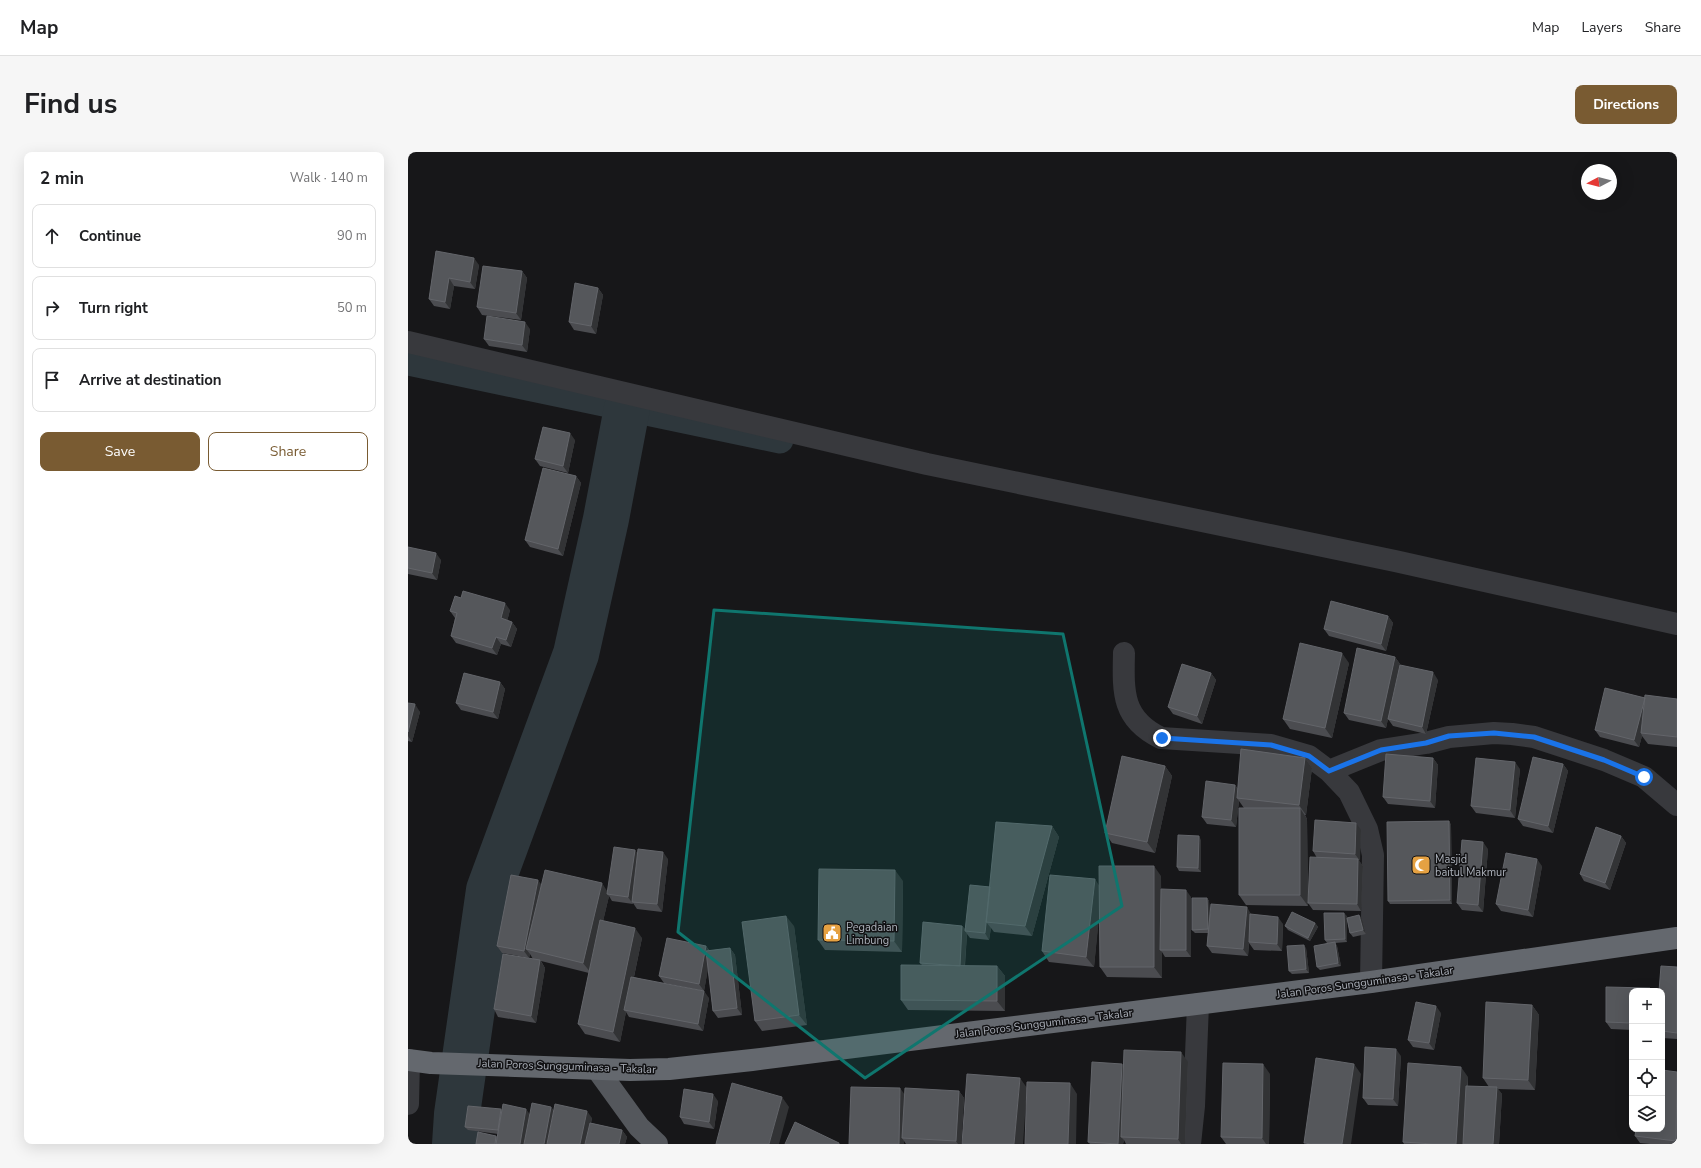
<!DOCTYPE html>
<meta charset="utf-8">
<style>
:root{--surface:#fff;--page:#f6f6f6;--text:#202124;--muted:#757577;--line:#e0e0e0;--accent:#795b32}
body{margin:0;font-family:"Nunito Sans",sans-serif;background:var(--page);color:var(--text)}
.controls{position:absolute;right:12px;bottom:12px;display:grid;overflow:hidden;border-radius:8px;box-shadow:0 4px 16px #0002}
.controls button{width:36px;height:36px;display:grid;place-items:center;padding:0;border:0;border-bottom:1px solid var(--line);background:var(--surface);color:var(--text);font:20px sans-serif}
.compass{position:absolute;left:1173px;top:12px;width:36px;height:36px;border-radius:50%;background:var(--surface);box-shadow:0 4px 16px #0002;rotate:263deg}
.stop{position:absolute;width:12px;height:12px;margin:-9px;border:3px solid #1a73e8;border-radius:50%;background:#fff}
.stop.end{background:#1a73e8;border-color:#fff;box-shadow:0 1px 4px #0008}
.list{margin:0;padding:0;list-style:none}
h2{display:flex;justify-content:space-between;align-items:center;height:52px;margin:0;padding:0 16px;font-size:17px}
h2 small{font-size:13px;font-weight:400;color:var(--muted)}
.list li{display:grid;grid-template-columns:26px 1fr auto;gap:12px;align-items:center;box-sizing:border-box;height:64px;margin:0 8px 8px;padding:0 8px;border:1px solid var(--line);border-radius:8px}
.list b{display:block;font-size:15px;white-space:nowrap}
.list em{font-size:13px;font-style:normal;color:var(--muted)}
.actions{display:flex;gap:8px;padding:12px 16px}
.actions a{flex:1;padding:9px 0;border:1px solid var(--accent);border-radius:8px;text-align:center;font-size:14px;color:var(--accent)}
.actions .main{background:var(--accent);color:#fff}
.icon{flex:none;width:22px;height:22px;fill:none;stroke:currentColor;stroke-width:2;stroke-linecap:round;stroke-linejoin:round}
.map{position:relative;flex:none;width:1269px;height:992px;overflow:hidden;border-radius:8px}
header{display:flex;align-items:center;gap:24px;box-sizing:border-box;height:56px;padding:0 20px;background:var(--surface);border-bottom:1px solid var(--line)}
header strong{font-size:19px}
nav{display:flex;gap:22px;margin-inline-start:auto;font-size:14px}
.intro{display:flex;align-items:center;justify-content:space-between;box-sizing:border-box;height:96px;padding:0 24px}
h1{margin:0;font-size:28px}
.button{padding:10px 18px;border-radius:8px;background:var(--accent);color:#fff;font-size:14px;font-weight:700}
main{display:flex;gap:24px;padding:0 24px}
aside{flex:1;background:var(--surface);border-radius:8px;box-shadow:0 4px 16px #0002}
.map>svg:first-child{display:block}
.lines{fill:none;stroke-linecap:round;stroke-linejoin:round}
.canal{stroke:#2e373c;stroke-width:27}
.river{stroke:#2e373c;stroke-width:46}
.street{stroke:#38393d;stroke-width:22}
.primary{stroke:#54575c;stroke-width:22}
.highway{stroke:#64686e;stroke-width:22}
.wall{fill:#4b4c50}
.shaded-wall{fill:#323335}
.building{fill:#55575b;stroke:#63656a}
.route{stroke:#1a73e8;stroke-width:5}
.marked{fill:#0f766e;fill-opacity:0.2;stroke:#0f766e;stroke-width:3;stroke-linejoin:round}
.labels{text-anchor:middle;stroke-width:3;stroke-linejoin:round;paint-order:stroke}
.poi-label{font-size:11px;fill:#aaafb8;stroke:#121214;text-anchor:start}
.street-label{font-size:11px;fill:#aaafb8;stroke:#121214}
</style>
<header>
<strong>Map</strong>
<nav><a>Map</a><a>Layers</a><a>Share</a></nav>
</header>
<div class="intro"><h1>Find us</h1><a class="button">Directions</a></div>
<main>
<aside>
<h2>2 min<small>Walk · 140 m</small></h2>
<ul class="list">
<li><svg class="icon" aria-label="ahead" viewBox="0 0 24 24"><path d="M12 20V5M6 11l6-6 6 6"/></svg><div><b>Continue</b></div><em>90 m</em></li>
<li><svg class="icon" aria-label="right" viewBox="0 0 24 24"><path d="M7 20v-9h11M14 6l5 5-5 5"/></svg><div><b>Turn right</b></div><em>50 m</em></li>
<li><svg class="icon" aria-label="arrive" viewBox="0 0 24 24"><path d="M6 21V4h12l-3 4 3 4H6"/></svg><div><b>Arrive at destination</b></div></li>
</ul>
<div class="actions"><a class="main">Save</a><a>Share</a></div>
</aside>
<div class="map">
<svg width="1269" height="992" viewBox="0 0 1269 992">
<rect width="100%" height="100%" fill="#171719"/>
<g class="lines">
<!-- canal -->
<path class="canal" d="M0,210l372,78"/>
<!-- river -->
<path class="river" d="M47,992l2,-30 32,-224 87,-236 30,-135 21,-111"/>
<!-- street -->
<path class="street" d="M0,190l519,122 468,97 282,63
M716,501c-1,40 -2,66 37,85l110,7 38,11 20,15 20,21 18,37 6,26 -2,127
M921,619l52,-21 45,-7 23,-6 45,-4 18,1 22,3 70,23 40,17 33,28
M0,952l1,-44
M782,992l4,-38 4,-102"/>
<!-- primary -->
<path class="primary" d="M189,917l42,58 18,17"/>
<!-- highway -->
<path class="highway" d="M0,908l23,3 199,7 39,-1 83,-9 619,-78 306,-44"/>
</g>
<!-- wall -->
<path class="wall" d="M28,99l43,14 -4,24 -21,-3 -4,23 -16,-3 -5,-7z
M114,119l5,7 -6,42 -39,-5 -5,-8z
M190,136l5,7 -7,39 -22,-4 -5,-8z
M122,177l-3,23 -38,-6 -5,-7z
M167,288l-7,33 -28,-7 -5,-7z
M168,324l5,7 -18,73 -33,-9 -5,-7z
M0,395l33,13 -4,20 -29,-6z
M102,458l-3,11 5,1 5,7 -6,18 -10,-3 -4,11 -41,-12 -5,-7 4,-18 -5,-7z
M980,464l5,7 -7,28 -57,-15 -5,-7z
M987,505l5,7 -7,33 45,-17 -12,54 -33,-8 -5,-7 -2,9 -37,-8 -5,-7z
M941,511l-17,75 -42,-9 -7,-10z
M803,521l5,7 -14,44 -29,-10 -5,-7z
M92,530l5,7 -7,30 -37,-9 -5,-7z
M1237,546l32,1v48l-29,-3 -6,-8 -3,11 -39,-10 -5,-7z
M0,551l12,9 -8,30 -4,-1z
M897,606l7,10 -6,47h-1l2,4 1,87 -62,-1 -7,-10 5,-87 -5,-7 -3,26 -29,-3 -5,-7 33,-32 3,4z
M1025,606l5,7 -3,43 -47,-4 -5,-7z
M1155,612l5,7 -15,62 -30,-7 -5,-7z
M757,614l7,10 -17,77 -43,-10 -7,-10z
M1112,617l-5,49 -39,-5 -5,-7z
M1041,669l2,4 1,79h-62l-2,-3z
M644,674l7,11 -27,99 -38,-4 -3,-4 -2,12 -19,-2 -3,-4 -2,32h32l8,10v35l-97,-1 -7,-10 21,-35 -2,-2 42,-37 3,3 25,-42z
M953,678l-2,31 4,5 -2,45 -48,-1 -5,-7 9,-45 -4,-7z
M1213,684l5,7 -16,47 -26,-9 -4,-7z
M793,688v32l-22,-1 -2,-4z
M1080,697l-5,63 -21,-2 -5,-7z
M227,698l2,4 31,5 -6,53 -25,-3 -4,-6v1l-21,-3 -3,-5 -6,25 39,17 -8,39 75,21 -6,33 -74,-14 -3,-5 -6,30 -35,-8 -7,-10 11,-51 -48,-12 4,7 -9,55 -38,-6 -4,-8 39,-50 -3,-5 -1,4 -27,-5 -5,-7 44,-61 67,7z
M1134,714l-9,51 -32,-6 -5,-7z
M753,724v13l30,8v60h-26l-3,-5v26l-55,-1 -7,-10 -1,-53 -5,53 -45,-5 -7,-11 57,-65z
M495,729l-1,71 -77,-2 -7,-10z
M799,746l2,3 1,15 41,-2 32,10 -1,27 -28,-1 -5,-7 -1,13 -36,-3 -5,-7 1,-13h-13l-3,-3z
M939,764v2h15l4,16 -13,3 -3,-4 -3,-14v23l-12,1 2,3 4,20 -21,4 -3,-3 13,-24h-3l-2,-3z
M907,771l3,4 -8,14 -22,-11 -3,-4z
M386,774l13,99 -45,6 -7,-10z
M298,794l4,5 20,-3 5,7 7,60 -24,3 -5,-7 -5,-43 -4,23 -40,-8 -5,-7z
M898,796l3,25 -17,1 -3,-3z
M1269,815v72l-15,-1v-47z
M1224,839v39l-21,-1 -5,-7z
M1124,853l7,10 -4,75 -38,-1 5,5 -3,50h-95l-1,-2 65,-65v9l21,1 -6,-9z
M1033,861l-7,37 -21,-3 -5,-7z
M993,904l-3,50 -30,-1 -5,-7z
M780,910l-3,82h-59l-2,-4 -1,4h-33l-2,-2 35,-76z
M1269,920v72h-27l-10,-1 -5,-7z
M862,922l-1,70h-43l-5,-7z
M551,939l5,7 -3,46h-55l-2,-3v3h-55l55,-50z
M310,949l-4,28 -30,-5 -4,-7z
M143,955l3,4 38,7 -1,5 31,7 5,7 -2,7h-149l20,-8 1,1 1,-3 -30,-4 -3,-3 36,-18 1,2 28,3z"/>
<!-- shaded-wall -->
<path class="shaded-wall" d="M66,106l5,7 -4,24 -5,-7z
M114,119l5,7 -6,42 -5,-7z
M41,126l5,8 -4,23 -5,-7z
M190,136l5,7 -7,39 -5,-8z
M117,170l5,7 -3,23 -5,-7z
M162,281l5,7 -7,33 -5,-7z
M168,324l5,7 -18,73 -5,-7z
M28,401l5,7 -4,20 -5,-7z
M97,451l5,7 -4,16 -5,-8z
M980,464l5,7 -7,28 -5,-7z
M104,470l5,7 -6,18 -5,-7z
M88,485l5,7 -4,11 -5,-7z
M934,501l7,10 -17,75 -7,-10z
M987,505l5,7 -14,64 -5,-7z
M1025,520l5,8 -12,54 -4,-7z
M803,521l5,7 -14,44 -5,-8z
M92,530l5,7 -7,30 -5,-7z
M1237,546l-4,35 1,3 -3,11 -5,-7z
M7,552l5,8 -8,30 -4,-6v-4z
M897,606l7,10 -6,47 -7,-10z
M1025,606l5,7 -3,43 -5,-7z
M1107,610l5,7 -5,49 -5,-8z
M1155,612l5,7 -15,62 -5,-7z
M757,614l7,10 -17,77 -8,-11z
M827,633l5,7 -3,6 2,3 -3,26 -5,-7z
M892,656l7,11 1,87 -8,-11z
M1041,669l2,4 1,79 -2,-4z
M948,671l5,7 -1,31 -5,-7z
M644,674l7,11 -27,99 -7,-10z
M791,684l2,4v32l-3,-4z
M1213,684l5,7 -16,47 -5,-7z
M1075,690l5,7 -5,63 -5,-7z
M227,698l5,7 -8,45 1,1v1l-5,-7z
M255,700l5,7 -6,53 -5,-8z
M950,707l5,7 -2,45 -4,-7z
M1129,707l5,7 -9,51 -5,-7z
M746,714l7,10 1,74h-2l2,2v26l-8,-11z
M487,718l8,11 -1,71 -8,-11z
M687,727l7,11 -8,77 -8,-10z
M130,728l5,7 -17,62 4,5 -1,4 -5,-7z
M194,731l7,11h-2l2,2 -18,77 -8,-10z
M582,735l-4,35 5,6 -2,12 -4,-7z
M778,738l5,7v60l-5,-7z
M799,746l2,3 1,32 -2,-4z
M839,755l4,7 -3,42 -5,-7z
M936,761l3,3v26l-2,-3z
M951,763l3,3 4,16 -3,-4z
M378,764l8,10 13,99 -8,-10z
M870,765l5,7 -1,27 -5,-7z
M907,771l3,4 -8,14 -2,-3z
M554,774l4,5h-1l2,3 -3,39 -4,-7z
M227,776l7,10 -15,72h-3l2,2 -6,30 -7,-10z
M927,790l2,4 4,20 -3,-3z
M896,793l2,3 3,25 -3,-4z
M298,794l5,7 -7,38 -5,-7z
M322,796l5,7 7,60 -5,-7z
M132,808l5,8 -9,55 -5,-7z
M589,814l8,10v35l-8,-10z
M296,839l5,7 -6,33 -5,-7z
M1124,853l7,10 -4,75 -7,-10z
M1028,854l5,7 -7,37 -5,-7z
M988,897l5,7 -3,50 -5,-7z
M773,900l7,10 -3,82h-4l-3,-5z
M714,912l5,7 -6,66 3,3 -1,4h-5z
M855,912l7,10 -1,70h-3l-4,-6z
M946,912l7,10 -10,70h-9z
M1053,915l7,10 -4,67h-8z
M612,926l7,10 -4,56h-9z
M662,931l7,11 -1,50h-8z
M1089,935l5,7 -3,50h-6z
M492,936l5,7 -3,43 2,3v3h-5z
M551,939l5,7 -3,46h-3l-2,-3z
M305,942l5,7 -4,28 -5,-7z
M374,945l7,10 -10,37h-10z
M143,955l5,7 -6,30h-6z
M118,957l5,7 -5,28h-6z
M179,959l5,7 -5,26h-7z
M214,978l5,7 -2,7h-6z"/>
<!-- building -->
<path class="building" d="M28,99l38,7 -4,24 -21,-4 -4,24 -16,-3z
M75,114l39,5 -6,42 -39,-6z
M167,131l23,5 -7,38 -22,-4z
M79,164l38,6 -3,23 -38,-6z
M135,275l27,6 -7,33 -28,-7z
M135,316l33,8 -18,73 -33,-9z
M0,395l28,6 -4,20 -24,-5z
M55,439l42,12 -4,15 11,4 -6,18 -10,-3 -4,11 -41,-12 6,-23 -7,-2 5,-15 6,2z
M923,449l57,15 -7,28 -57,-15z
M892,491l42,10 -17,75 -42,-9z
M949,496l38,9 -14,64 -37,-8z
M774,512l29,9 -14,43 -29,-9z
M992,513l33,7 -11,55 -34,-8z
M56,521l36,9 -7,30 -37,-9z
M1197,536l40,10 -11,42 -39,-10z
M1237,543l32,4v38l-36,-4z
M0,551l7,1 -7,28z
M833,597l64,9 -6,47 -62,-7z
M978,602l47,4 -3,43 -47,-4z
M714,604l43,10 -18,76 -42,-9z
M1125,605l30,7 -15,62 -30,-7z
M1068,606l39,4 -5,48 -39,-4z
M798,629l29,4 -4,35 -29,-3z
M831,656h61v87h-61z
M907,668l41,3 -1,31 -42,-3z
M1041,669l1,79 -62,1 -1,-79z
M588,670l56,4 -27,100 -39,-4z
M1188,675l25,9 -16,47 -25,-9z
M770,683l21,1 -1,32 -21,-1z
M1054,688l21,2 -5,63 -21,-2z
M206,695l21,3 -7,47 -21,-3z
M230,697l25,3 -6,52 -25,-2z
M1098,701l31,6 -9,51 -32,-6z
M902,705l48,2 -1,45 -49,-1z
M691,714h55v101h-54z
M411,717l76,1 -1,71 -76,-1z
M137,718l57,13 -19,80 -57,-14z
M103,723l27,5 -14,71 -27,-5z
M642,723l45,4 -9,78 -44,-6z
M562,733l20,2 -5,46 -20,-2z
M753,737l25,1v60h-26z
M784,746h15l1,31 -16,1z
M803,752l36,3 -4,42 -36,-3z
M884,760l23,11 -7,15 -23,-12z
M916,761h20l1,26 -20,1z
M842,762l28,3 -1,27 -28,-2z
M951,763l4,15 -13,3 -3,-15z
M378,764l13,99 -44,6 -13,-99z
M192,768l35,8 -22,104 -35,-8z
M515,770l39,4 -2,40 -40,-3z
M259,786l39,8 -7,38 -40,-8z
M927,790l3,21 -21,4 -3,-21z
M896,793l2,24 -17,2 -2,-25z
M322,796l7,60 -24,3 -7,-60z
M95,802l37,6 -9,56 -37,-7z
M493,813l96,1v35l-96,-1z
M1253,814l16,1v66l-15,-2v-40h-3z
M223,825l73,14 -6,33 -74,-14z
M1198,835l44,1v3h-18v32l-26,-1z
M1008,850l20,4 -7,37 -21,-3z
M1078,850l46,3 -4,75 -45,-2z
M957,895l31,2 -3,50 -30,-1z
M716,898l57,2 -3,87 -57,-2z
M908,906l38,6 -12,80h-30l-8,-1z
M684,910l30,2 -4,80 -30,-2z
M815,911l40,1 -1,74 -41,-1z
M1000,911l53,4 -5,77h-23l-30,-2z
M1254,918l15,2 -1,69 -41,-5 1,-7h26z
M559,922l53,4 -6,66h-52z
M619,930l43,1 -2,61h-43z
M324,931l50,14 -13,47h-53z
M1058,934l31,1 -4,57h-30z
M443,935l49,1 -1,56h-50z
M497,936l54,3 -3,50 -54,-3z
M276,937l29,5 -4,28 -29,-5z
M124,951l19,4 -7,37h-20z
M95,952l23,5 -6,35h-24z
M147,952l32,7 -7,33h-33z
M60,954l33,3 -3,21 -33,-3z
M387,970l44,21v1h-54z
M182,971l32,7 -3,14h-34z
M70,980l18,4 -1,8h-19z"/>
<g class="lines">
<!-- route -->
<path class="route" d="M754,586l109,7 38,11 20,15 52,-21 45,-7 23,-7 45,-3 40,4 70,23 40,17"/>
</g>
<!-- marked area -->
<path class="marked" d="M306,458l349,24 59,272 -257,172 -187,-146z"/>
<!-- icons -->
<defs>
<g id="mosque-square" transform="scale(1)"><rect x="-9" y="-9" width="18" height="18" rx="4" fill="#e5a142" stroke="#121214"/><path d="M3.5-4.9A6 6 0 1 0 3.5 4.9A5 5 0 1 1 3.5-4.9Z" fill="#fff"/></g>
<g id="civic-square" transform="scale(1)"><rect x="-9" y="-9" width="18" height="18" rx="4" fill="#e5a142" stroke="#121214"/><path d="M-.6-6.5H3V-4.5H.6V-3L4-1V1h2V6H-6V1h2V-1L-.6-3ZM-1.2 2.5V6h2.4V2.5Z" fill="#fff"/></g>
</defs>
<g fill-rule="evenodd">
<use href="#mosque-square" x="1013" y="713"/>
<use href="#civic-square" x="424" y="781"/>
</g>
<g class="labels">
<!-- poi labels -->
<g class="poi-label">
<text x="1027" y="711">Masjid<tspan x="1027" dy="13">baitul Makmur</tspan></text>
<text x="438" y="779">Pegadaian<tspan x="438" dy="13">Limbung</tspan></text>
</g>
<!-- street labels -->
<g class="street-label">
<text transform="translate(957 830) rotate(-8)" y="4">Jalan Poros Sungguminasa - Takalar</text>
<text transform="translate(636 871) rotate(-7)" y="4">Jalan Poros Sungguminasa - Takalar</text>
<text transform="translate(159 914) rotate(2)" y="4">Jalan Poros Sungguminasa - Takalar</text>
</g>
</g>
</svg>
<div class="controls">
<button>+</button>
<button>−</button>
<button><svg class="icon" aria-label="locate" viewBox="0 0 24 24"><circle cx="12" cy="12" r="6"/><path d="M12 2v4M12 18v4M2 12h4M18 12h4"/></svg></button>
<button><svg class="icon" aria-label="layers" viewBox="0 0 24 24"><path d="M12 4l9 5-9 5-9-5zM3 14l9 5 9-5"/></svg></button>
</div>
<svg class="compass" viewBox="-18 -18 36 36"><path d="M0-13l5 13h-10z" fill="#e53935"/><path d="M0 13l5-13h-10z" fill="#757577"/></svg>
<div class="stop" style="left:1236px;top:625px"></div>
<div class="stop end" style="left:754px;top:586px"></div>
</div>
</main>
